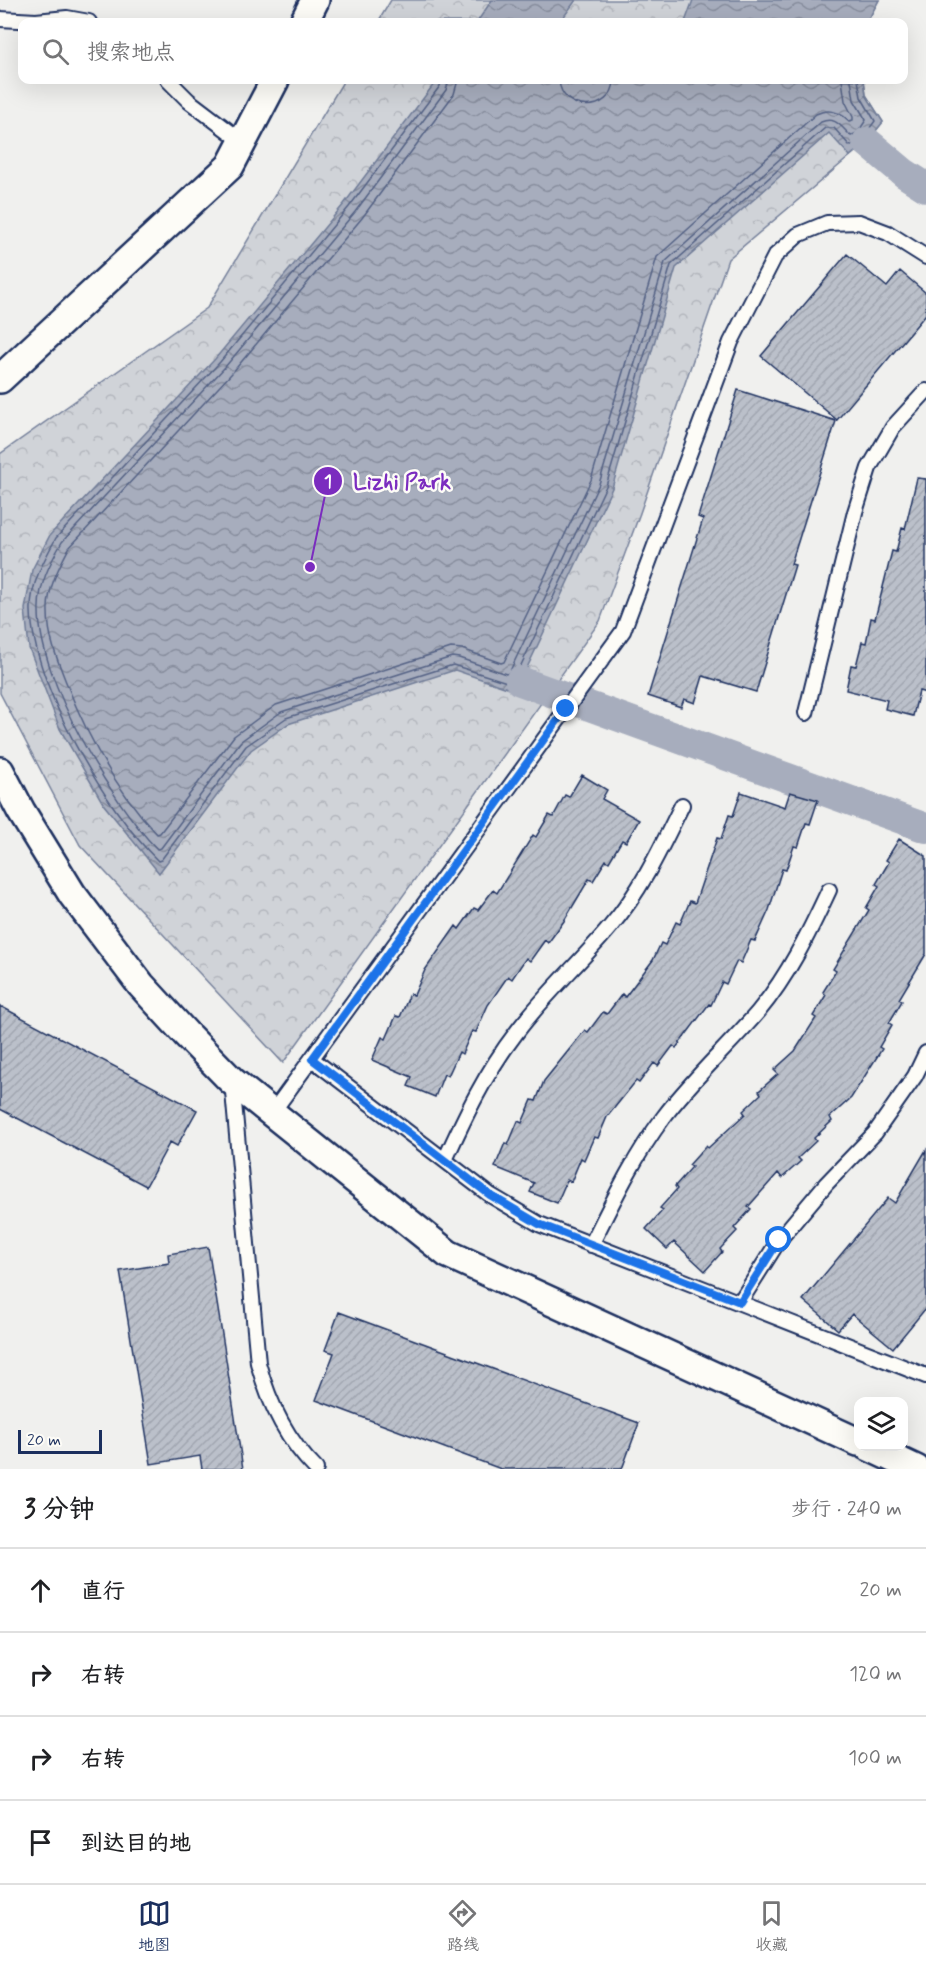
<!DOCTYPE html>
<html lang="zh">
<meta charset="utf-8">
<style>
:root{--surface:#fff;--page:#f2f2f2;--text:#202124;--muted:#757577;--line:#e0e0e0;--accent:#1b2f5e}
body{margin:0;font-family:Mynerve,"LXGW WenKai TC",sans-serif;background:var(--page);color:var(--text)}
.controls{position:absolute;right:18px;bottom:18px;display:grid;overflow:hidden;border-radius:12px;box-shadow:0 6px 24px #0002}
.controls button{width:54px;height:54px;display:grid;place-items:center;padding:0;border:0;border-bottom:2px solid var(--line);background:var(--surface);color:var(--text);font:30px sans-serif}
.scale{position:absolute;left:18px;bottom:15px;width:84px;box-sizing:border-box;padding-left:6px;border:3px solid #1b2f5e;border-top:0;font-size:16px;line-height:21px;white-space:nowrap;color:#1b2f5e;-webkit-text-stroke:4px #fdfcf7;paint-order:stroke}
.stop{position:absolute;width:18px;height:18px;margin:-14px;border:4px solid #1a73e8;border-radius:50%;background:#fff}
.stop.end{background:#1a73e8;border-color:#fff;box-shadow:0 2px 6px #0008}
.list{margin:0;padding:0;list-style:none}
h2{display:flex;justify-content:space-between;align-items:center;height:78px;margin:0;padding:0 24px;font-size:26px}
h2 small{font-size:20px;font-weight:400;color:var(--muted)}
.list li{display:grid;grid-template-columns:39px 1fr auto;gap:18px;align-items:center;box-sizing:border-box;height:84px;padding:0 24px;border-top:2px solid var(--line)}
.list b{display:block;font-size:22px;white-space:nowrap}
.list em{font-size:20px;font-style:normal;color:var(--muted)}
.icon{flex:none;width:33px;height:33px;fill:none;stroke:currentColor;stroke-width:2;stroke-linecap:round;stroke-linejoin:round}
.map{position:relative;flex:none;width:926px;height:1469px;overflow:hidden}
.search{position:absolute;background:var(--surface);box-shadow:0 6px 24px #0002;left:18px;right:18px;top:18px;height:66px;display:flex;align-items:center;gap:15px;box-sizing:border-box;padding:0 21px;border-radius:12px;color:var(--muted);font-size:22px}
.sheet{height:414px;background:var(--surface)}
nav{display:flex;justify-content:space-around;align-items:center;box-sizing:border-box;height:84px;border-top:2px solid var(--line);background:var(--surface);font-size:16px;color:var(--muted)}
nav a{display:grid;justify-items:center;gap:3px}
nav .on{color:var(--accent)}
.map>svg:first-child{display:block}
.park{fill:url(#park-crowns);stroke:#76819b;stroke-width:1.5}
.water{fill:url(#water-waves);stroke:#6f7b97;stroke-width:1.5}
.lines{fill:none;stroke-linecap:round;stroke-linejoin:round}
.shore{stroke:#536184;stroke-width:1.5}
.canal{stroke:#a7adbd;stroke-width:30}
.building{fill:url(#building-hatch);stroke:#1b2f5e;stroke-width:1.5}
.service-casing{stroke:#1b2f5e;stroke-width:18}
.minor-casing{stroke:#1b2f5e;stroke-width:32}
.service{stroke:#fdfcf7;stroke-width:14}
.minor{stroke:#fdfcf7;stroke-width:27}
.route{stroke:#1a73e8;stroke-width:8}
.leader{fill:none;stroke:#7b2cbf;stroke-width:2}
.callout-dot{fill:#7b2cbf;stroke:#fdfcf7;stroke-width:2}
.mark-label{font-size:18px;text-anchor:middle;font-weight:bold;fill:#fff}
.callout-label{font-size:22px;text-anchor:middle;font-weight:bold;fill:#7b2cbf;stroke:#fdfcf7;stroke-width:5;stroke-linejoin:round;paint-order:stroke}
</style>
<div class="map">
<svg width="926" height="1469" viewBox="0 0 926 1469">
<defs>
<pattern id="park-crowns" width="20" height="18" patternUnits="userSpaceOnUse" patternTransform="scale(1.5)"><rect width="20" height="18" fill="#d0d3d8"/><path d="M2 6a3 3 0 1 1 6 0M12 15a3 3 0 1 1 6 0" fill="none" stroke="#b2b5bc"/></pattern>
<pattern id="water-waves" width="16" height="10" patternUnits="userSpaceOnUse" patternTransform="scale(1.5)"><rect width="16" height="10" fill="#a7adbd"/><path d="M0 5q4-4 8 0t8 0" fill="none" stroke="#878d9d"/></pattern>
<pattern id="building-hatch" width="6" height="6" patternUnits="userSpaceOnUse" patternTransform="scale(1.5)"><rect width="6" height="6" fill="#bbc0ca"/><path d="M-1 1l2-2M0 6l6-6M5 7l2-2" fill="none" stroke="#a0a5b0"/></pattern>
</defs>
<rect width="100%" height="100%" fill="#f0f0ee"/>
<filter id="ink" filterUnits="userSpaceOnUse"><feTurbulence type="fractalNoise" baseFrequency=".0167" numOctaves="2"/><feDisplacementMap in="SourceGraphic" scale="12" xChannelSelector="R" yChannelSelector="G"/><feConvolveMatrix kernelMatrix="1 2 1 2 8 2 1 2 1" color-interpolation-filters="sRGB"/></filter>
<g filter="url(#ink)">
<!-- park -->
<path class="park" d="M391,0h488l-12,22h-489z
M344,80h520l2,15 17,27 -16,20 -139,117 -88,254 -40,108 -317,442 -203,-218 -80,-152v-239l207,-146z"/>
<!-- water -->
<path class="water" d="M492,0h84l-16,22h-83z
M693,0h186l-12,22h-182z
M437,80h141l7,4 17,-4h262l2,15 17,27 -16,20 -17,14 -21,-23 -153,135 -64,220 -96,203 -61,-21 -167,54 -37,26 -92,123 -55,-68 -44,-76 -31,-81 -4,-39 7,-39 18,-35 165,-176 129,-155z"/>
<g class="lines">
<!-- shore -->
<path class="shore" d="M441,80l-1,6 -91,121 -129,155 -164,176c-12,22 -26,47 -25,73 2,75 74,198 127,250l3,-1 85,-114 40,-28 167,-53 57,18 3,-1 93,-196 65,-221 154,-137h9l16,18 13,-9 12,-16 -14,-24 -3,-17
M449,80l-3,10 -91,122 -130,155 -163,175c-12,21 -24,44 -23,69 0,68 71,190 118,238l4,-1 80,-107 40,-29 171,-55 7,1 47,16 3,-1 90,-189 66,-222 156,-140c15,-6 20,5 30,14l7,-4 8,-12 -12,-20 -3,-20
M458,80l-4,14 -92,124 -130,155 -163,175c-10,19 -22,41 -21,64 0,25 9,47 18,70 21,54 51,109 91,152l3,-1 74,-97 42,-31 175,-57 11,1 39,14 3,-1 87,-182 66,-223 159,-143c13,-6 23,-3 33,7l4,-1v-3l-8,-16 -3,-21
M559,80c2,34 54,34 55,0"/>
<!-- canal -->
<path class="canal" d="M867,142l37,31 22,14
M520,681l406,147"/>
</g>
<!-- building -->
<path class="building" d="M847,254l40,33 13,-16 26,22v21l-89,106 -76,-64z
M738,390l98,31 -45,143 4,1 -39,127 -53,-16 -8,27 -11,-4 -3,8 -33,-11 55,-177 -5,-2z
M917,478l9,1v214l-7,-2 -6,25 -28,-7 2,-9 -41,-10 5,-25 5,1 6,-24 4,1 5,-25 4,1 17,-68 4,1 6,-24 3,1z
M582,775l25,15 -5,9 37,21 -13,22 -4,-2 -13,22 -3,-2 -13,21 -4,-2 -25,42 -16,22 -3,-3 -15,21 -4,-3 -14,21 -4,-3 -20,29 -12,27 -4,-1 -10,23 -3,-2 -11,24 -4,-2 -9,23 -27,-11 4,-9 -40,-17 10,-23 4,2 10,-23 4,1 10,-23 4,1 11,-25 31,-44 3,3 15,-21 4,2 15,-20 4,3 36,-58 3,2 13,-22 4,2 12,-22 4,2z
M741,792l44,15 5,-15 28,8 -8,24 -4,-1 -8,24 -4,-1 -8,24 -4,-1 -13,41 -14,31 -4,-1 -10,23 -4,-2 -11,23 -4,-2 -11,23 -2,-1 -33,44 -3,-2 -15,20 -4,-3 -15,20 -3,-2 -29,36 -9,21 -4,-1 -10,23 -3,-2 -10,24 -4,-2 -10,23 -27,-11 4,-9 -39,-16 10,-24 3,2 10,-24 4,2 10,-23 4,1 8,-20 41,-51 3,2 15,-20 4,2 15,-20 3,3 28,-37 8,-17 4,2 11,-23 4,2 10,-23 5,2 22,-65 4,1 8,-24 4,1z
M899,839l27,17v98l-27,45 3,2 -13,22 3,2 -13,22 3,2 -31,49 -21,19 2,4 -18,17 2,3 -18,17 3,3 -19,17 -4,-5 -30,34 3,2 -17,19 3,3 -17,18 2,3 -17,19 -31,-29 -7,7 -21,-20 17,-19 -3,-2 17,-19 -2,-3 17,-19 -3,-2 17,-19 2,2 37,-34 -2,-3 18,-17 -2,-3 19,-17 -4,-4 21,-19 21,-33 -3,-2 13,-21 -3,-3 13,-21 -3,-2 36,-59 -3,-2 13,-22 -3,-2 13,-22 -3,-2z
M0,1006l197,104 -20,36 -7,-4 -24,44 -146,-77z
M926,1150v158l-33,40 -41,-34 -14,16 -35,-30 85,-102 7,5z
M208,1247l17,106 18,116h-41l-2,-13 -49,8 -31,-193 49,-8 -1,-9z
M339,1312l300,111 -17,46h-121l-185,-69 18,-47 -9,-3z"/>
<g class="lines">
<!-- service casing -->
<g class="service-casing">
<path id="service" d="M0,19l36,2 31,-3 22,4
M168,80l21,21 54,41
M806,713l49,-201 14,-44 24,-41 33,-36
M312,1059l178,136 49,29 387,152
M232,1081l26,282c11,41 28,76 58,106
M272,1113l351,-482 108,-289 44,-86 23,-21 29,-12 32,-1 29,11 38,24
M445,1160c20,-44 41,-88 71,-127 28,-38 64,-70 94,-106 31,-36 51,-79 72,-122
M591,1245c22,-44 43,-88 72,-127 28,-38 64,-70 95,-106 30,-36 51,-79 71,-122
M740,1302l39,-62 47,-56 49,-51 40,-57 11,-23"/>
</g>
<!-- minor casing -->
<g class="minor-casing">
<path id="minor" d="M304,22l11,-22
M0,379l230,-213 45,-86
M0,771l21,40 51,83 69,91 45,49 46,47 216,173 410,188
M867,1446l49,23"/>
</g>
<!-- service -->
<use href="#service" class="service"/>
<!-- minor -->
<use href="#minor" class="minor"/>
</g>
</g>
<g class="lines" filter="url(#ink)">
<!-- route -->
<path class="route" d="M566,709l-254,350 178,136 49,29 201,78 39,-62"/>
</g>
<!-- callouts -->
<path class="leader" d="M310 567L328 481"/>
<g class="callout-dot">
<circle cx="310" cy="567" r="6"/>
<circle cx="328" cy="481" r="15"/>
</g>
<g class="mark-label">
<text x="328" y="487">1</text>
</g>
<g class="callout-label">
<text x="402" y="489">Lizhi Park</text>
</g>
</svg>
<div class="controls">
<button><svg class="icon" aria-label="layers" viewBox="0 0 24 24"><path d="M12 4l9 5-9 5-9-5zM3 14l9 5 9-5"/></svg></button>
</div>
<div class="scale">20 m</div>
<div class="stop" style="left:779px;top:1240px"></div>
<div class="stop end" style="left:566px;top:709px"></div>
<div class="search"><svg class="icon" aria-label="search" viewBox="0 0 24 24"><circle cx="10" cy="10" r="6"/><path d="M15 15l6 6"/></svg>搜索地点</div>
</div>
<section class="sheet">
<h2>3 分钟<small>步行 · 240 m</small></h2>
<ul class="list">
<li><svg class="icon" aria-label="ahead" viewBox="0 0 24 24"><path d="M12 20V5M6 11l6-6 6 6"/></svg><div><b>直行</b></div><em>20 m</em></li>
<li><svg class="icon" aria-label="right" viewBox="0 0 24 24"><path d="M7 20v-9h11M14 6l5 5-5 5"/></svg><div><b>右转</b></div><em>120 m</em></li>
<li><svg class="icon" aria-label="right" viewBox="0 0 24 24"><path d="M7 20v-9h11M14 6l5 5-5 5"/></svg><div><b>右转</b></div><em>100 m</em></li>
<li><svg class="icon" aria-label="arrive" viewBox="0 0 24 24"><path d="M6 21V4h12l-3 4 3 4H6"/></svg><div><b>到达目的地</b></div></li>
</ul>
</section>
<nav>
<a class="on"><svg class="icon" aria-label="map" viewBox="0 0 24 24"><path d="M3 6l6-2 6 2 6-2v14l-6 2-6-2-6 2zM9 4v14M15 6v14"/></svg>地图</a>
<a><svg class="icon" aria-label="directions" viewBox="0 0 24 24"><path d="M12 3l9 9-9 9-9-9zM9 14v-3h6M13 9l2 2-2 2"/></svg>路线</a>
<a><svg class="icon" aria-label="saved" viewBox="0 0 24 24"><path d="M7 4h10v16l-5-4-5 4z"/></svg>收藏</a>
</nav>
